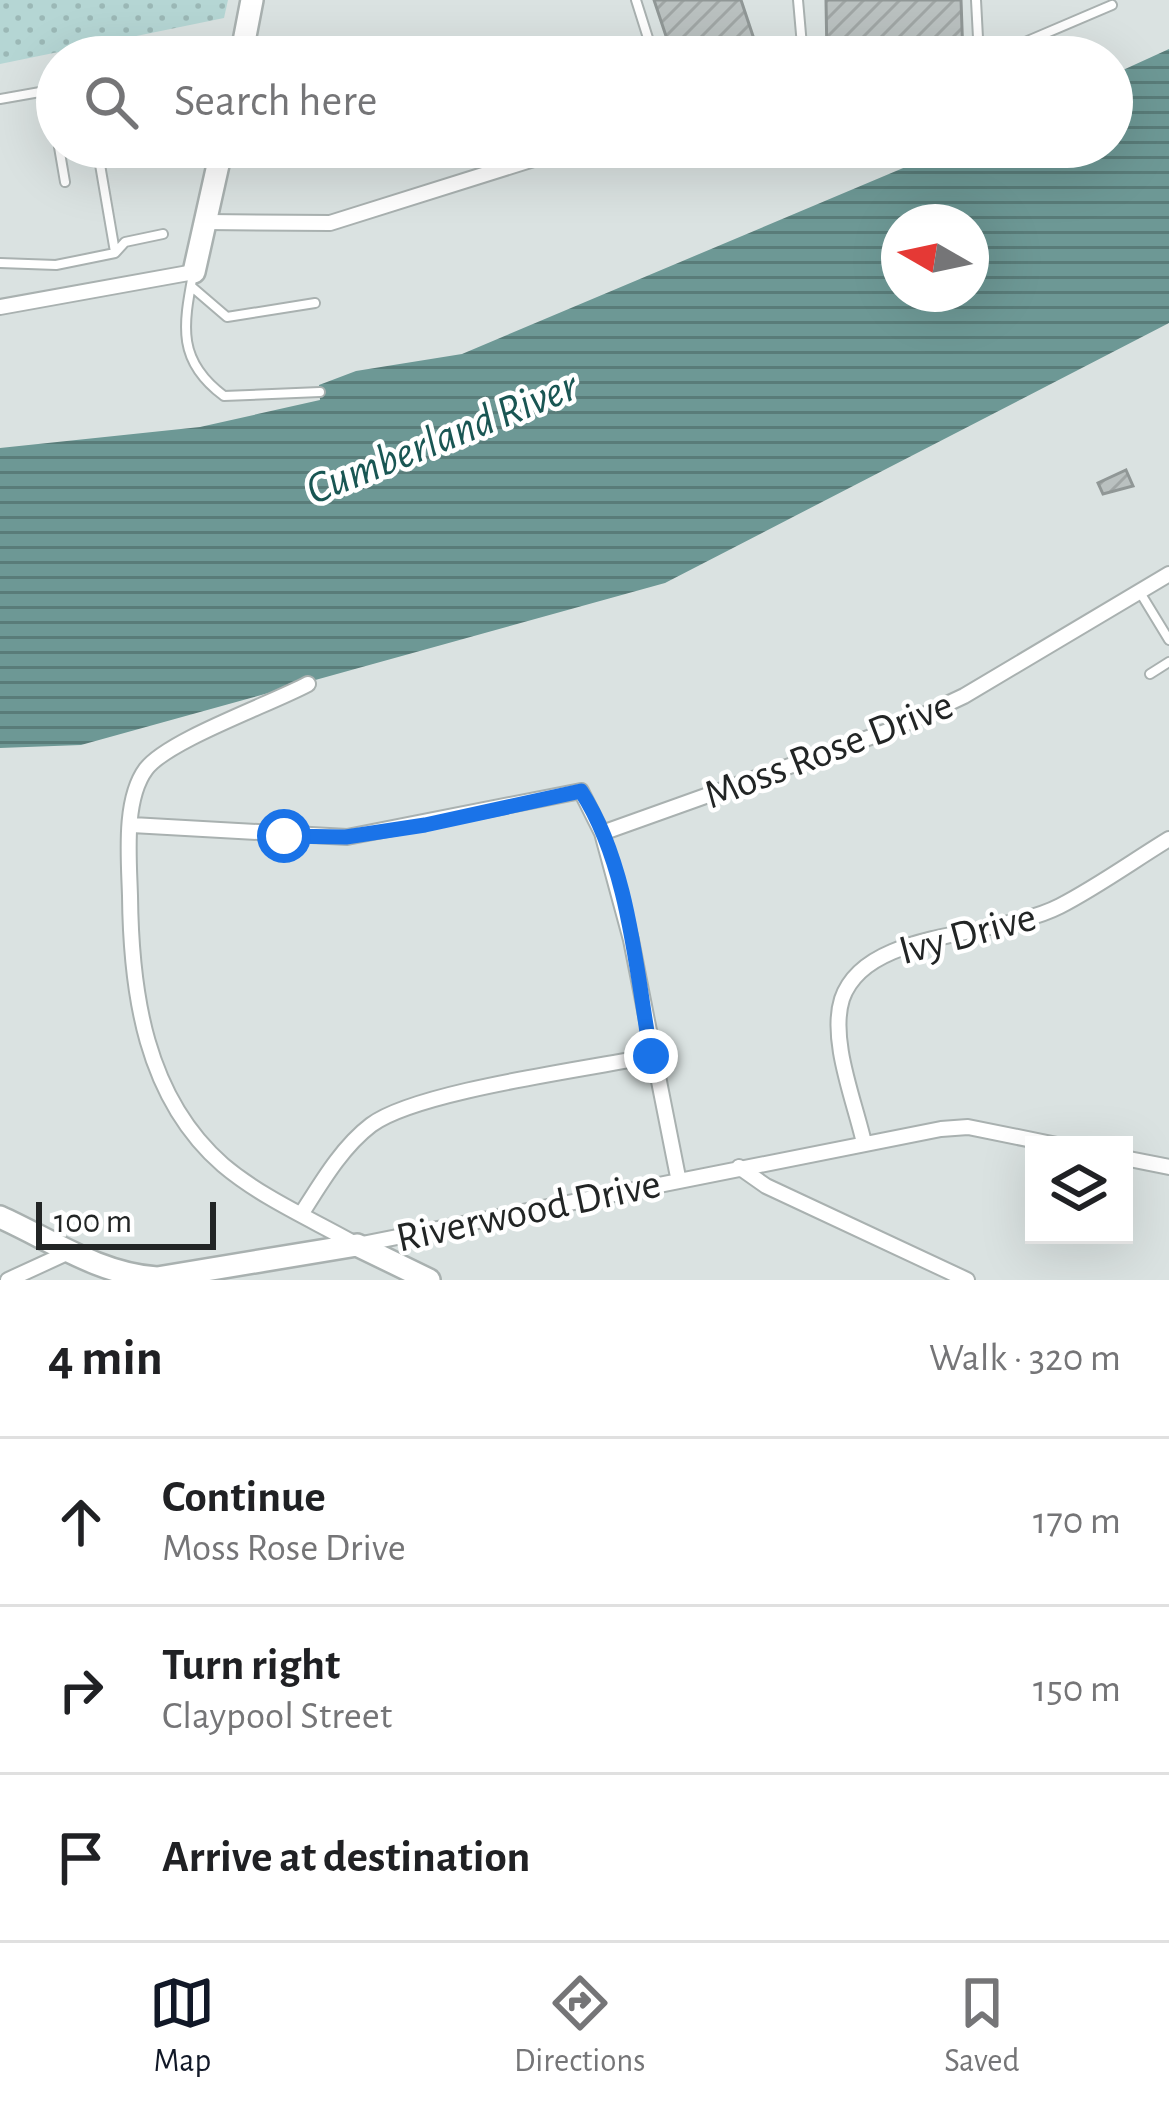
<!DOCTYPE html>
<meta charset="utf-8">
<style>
:root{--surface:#fff;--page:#f2f2f2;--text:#202124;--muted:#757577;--line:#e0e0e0;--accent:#111827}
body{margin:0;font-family:"Alegreya Sans",sans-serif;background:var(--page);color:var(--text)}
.controls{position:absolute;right:36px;bottom:36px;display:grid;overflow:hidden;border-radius:0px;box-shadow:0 12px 48px #0002}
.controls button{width:108px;height:108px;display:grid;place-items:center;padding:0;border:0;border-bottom:3px solid var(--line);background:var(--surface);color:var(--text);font:60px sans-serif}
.compass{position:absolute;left:881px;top:204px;width:108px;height:108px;border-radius:50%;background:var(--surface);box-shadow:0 12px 48px #0002;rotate:279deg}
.scale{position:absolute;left:36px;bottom:30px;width:180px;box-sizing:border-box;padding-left:12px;border:6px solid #222525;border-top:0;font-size:33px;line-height:42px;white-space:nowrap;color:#222525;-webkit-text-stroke:9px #fff;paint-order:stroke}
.stop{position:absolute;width:36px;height:36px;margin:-27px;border:9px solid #1a73e8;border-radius:50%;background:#fff}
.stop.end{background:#1a73e8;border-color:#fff;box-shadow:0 3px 12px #0008}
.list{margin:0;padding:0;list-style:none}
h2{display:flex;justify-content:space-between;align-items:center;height:156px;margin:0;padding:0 48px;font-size:51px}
h2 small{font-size:39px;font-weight:400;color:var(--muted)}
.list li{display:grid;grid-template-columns:78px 1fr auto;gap:36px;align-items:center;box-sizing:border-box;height:168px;padding:0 48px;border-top:3px solid var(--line)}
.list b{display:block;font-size:45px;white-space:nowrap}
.list p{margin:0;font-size:39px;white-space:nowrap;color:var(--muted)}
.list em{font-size:39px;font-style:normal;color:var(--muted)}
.icon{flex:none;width:66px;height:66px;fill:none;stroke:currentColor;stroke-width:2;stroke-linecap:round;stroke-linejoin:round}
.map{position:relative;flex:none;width:1169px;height:1280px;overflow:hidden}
.search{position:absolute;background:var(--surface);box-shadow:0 12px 48px #0002;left:36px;right:36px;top:36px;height:132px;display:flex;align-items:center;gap:30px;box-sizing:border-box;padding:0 42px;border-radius:66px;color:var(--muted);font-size:45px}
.sheet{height:660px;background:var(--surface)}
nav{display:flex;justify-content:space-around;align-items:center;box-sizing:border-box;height:168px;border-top:3px solid var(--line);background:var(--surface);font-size:33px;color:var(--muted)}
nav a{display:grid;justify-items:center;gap:6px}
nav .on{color:var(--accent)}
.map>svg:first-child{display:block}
.grass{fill:url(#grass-dots)}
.water{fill:url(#water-rules);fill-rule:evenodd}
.building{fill:url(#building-hatch);stroke:#909796;stroke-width:3}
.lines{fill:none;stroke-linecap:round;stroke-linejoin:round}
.lane-casing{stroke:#a9b1b0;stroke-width:12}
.street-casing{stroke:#a9b1b0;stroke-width:18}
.secondary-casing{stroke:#a9b1b0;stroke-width:26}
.lane{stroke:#fff;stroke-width:8}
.street{stroke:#fff;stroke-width:14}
.secondary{stroke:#fff;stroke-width:21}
.route{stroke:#1a73e8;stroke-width:15}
.labels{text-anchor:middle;stroke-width:9;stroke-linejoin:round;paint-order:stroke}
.street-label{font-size:42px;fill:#222525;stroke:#fff}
.water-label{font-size:45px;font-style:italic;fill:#195653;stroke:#fff}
</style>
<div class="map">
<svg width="1169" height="1280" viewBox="0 0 1169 1280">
<defs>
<pattern id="grass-dots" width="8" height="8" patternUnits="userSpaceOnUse" patternTransform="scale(3)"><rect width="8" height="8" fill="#b5d6d4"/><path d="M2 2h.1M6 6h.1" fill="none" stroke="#9bb8b6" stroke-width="1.8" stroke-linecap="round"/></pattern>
<pattern id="water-rules" width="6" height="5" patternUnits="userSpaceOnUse" patternTransform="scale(3)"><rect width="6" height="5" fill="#6d9895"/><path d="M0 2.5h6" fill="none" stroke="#597c79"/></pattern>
<pattern id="building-hatch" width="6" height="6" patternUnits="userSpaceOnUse" patternTransform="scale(3)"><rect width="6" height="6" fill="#bac1c0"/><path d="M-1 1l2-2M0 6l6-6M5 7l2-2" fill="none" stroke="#a0a6a5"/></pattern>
</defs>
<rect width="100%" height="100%" fill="#dae2e1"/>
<!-- grass -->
<path class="grass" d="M0,0h228l-4,18 -224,46z"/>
<!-- water -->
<path class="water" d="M1169,49v274l-504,260 -584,162 -81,3v-300l200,-21 120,-27 -1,-15 37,-14 106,-17 491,-207h159v-72zM899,222h72v72h-72z"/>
<!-- building -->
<path class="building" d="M654,0h87l19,57h-87z
M826,0h135l2,57h-136z
M1126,470l7,16 -30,8 -5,-11z"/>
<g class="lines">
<!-- lane casing -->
<g class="lane-casing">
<path id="lane" d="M636,0l18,57
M798,0l5,57
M976,0l3,57
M990,57l122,-52
M49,90l8,47
M0,99l57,-10
M59,147l6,35
M97,147l18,105
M0,263l56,2 59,-12 10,-11 38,-8
M193,274c-10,53 -16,87 31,122l96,-4
M192,287l35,30 88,-14
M1141,594l28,46
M1150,674l19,-12"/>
</g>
<!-- street casing -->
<g class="street-casing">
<path id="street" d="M207,222l123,1 242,-76
M0,307l194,-35
M308,684c-37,20 -140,56 -162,85 -23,31 -17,90 -16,127 1,96 15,201 93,269 39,33 90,55 134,80l584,-116 27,-2 89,18
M132,825l215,12 234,-46 21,42 29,107 47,237
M602,833l294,-105 68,-32 205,-122
M864,1143c-9,-41 -35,-103 -22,-144 24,-71 154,-60 218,-93 37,-19 73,-45 109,-67
M1124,1158l45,9
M739,1167l27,19 201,94
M302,1213c19,-30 40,-66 69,-88 45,-34 217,-56 280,-69
M8,1280l61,-28"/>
</g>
<!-- secondary casing -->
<g class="secondary-casing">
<path id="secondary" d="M241,57l11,-57
M194,272l28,-125
M0,1217c51,23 99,57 157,61l200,-33 72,35"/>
</g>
<!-- lane -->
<use href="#lane" class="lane"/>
<!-- street -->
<use href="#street" class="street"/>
<!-- secondary -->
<use href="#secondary" class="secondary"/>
</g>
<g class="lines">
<!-- route -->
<path class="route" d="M284,836l62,1 79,-12 156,-34c48,74 55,180 70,265"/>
</g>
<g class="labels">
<!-- street labels -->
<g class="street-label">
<text transform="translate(828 748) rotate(-21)" y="15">Moss Rose Drive</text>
<text transform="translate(967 932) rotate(-15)" y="15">Ivy Drive</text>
<text transform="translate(528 1209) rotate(-12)" y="15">Riverwood Drive</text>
</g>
<!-- water labels -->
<g class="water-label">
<text transform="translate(441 436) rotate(-22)" y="16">Cumberland River</text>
</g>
</g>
</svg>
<div class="controls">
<button><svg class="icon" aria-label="layers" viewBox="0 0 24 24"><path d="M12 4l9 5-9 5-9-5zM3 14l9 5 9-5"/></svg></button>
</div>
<svg class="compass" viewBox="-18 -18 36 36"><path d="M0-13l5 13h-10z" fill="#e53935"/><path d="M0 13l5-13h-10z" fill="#757577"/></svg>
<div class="scale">100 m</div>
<div class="stop" style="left:284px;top:836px"></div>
<div class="stop end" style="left:651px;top:1056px"></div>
<div class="search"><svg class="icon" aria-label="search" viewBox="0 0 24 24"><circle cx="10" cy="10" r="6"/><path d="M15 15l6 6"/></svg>Search here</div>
</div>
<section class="sheet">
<h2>4 min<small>Walk · 320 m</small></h2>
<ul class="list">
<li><svg class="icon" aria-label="ahead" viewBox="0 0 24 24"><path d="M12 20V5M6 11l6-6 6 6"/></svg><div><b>Continue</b><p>Moss Rose Drive</p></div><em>170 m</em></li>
<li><svg class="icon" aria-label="right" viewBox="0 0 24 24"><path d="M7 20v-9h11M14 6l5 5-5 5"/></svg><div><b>Turn right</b><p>Claypool Street</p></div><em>150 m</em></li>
<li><svg class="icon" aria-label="arrive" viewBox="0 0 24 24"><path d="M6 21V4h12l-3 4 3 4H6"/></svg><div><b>Arrive at destination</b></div></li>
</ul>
</section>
<nav>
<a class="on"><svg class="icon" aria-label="map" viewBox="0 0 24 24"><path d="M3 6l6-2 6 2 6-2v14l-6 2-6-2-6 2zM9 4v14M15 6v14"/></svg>Map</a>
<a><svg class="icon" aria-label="directions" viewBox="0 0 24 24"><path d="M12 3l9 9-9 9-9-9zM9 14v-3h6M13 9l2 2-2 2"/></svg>Directions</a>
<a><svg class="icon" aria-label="saved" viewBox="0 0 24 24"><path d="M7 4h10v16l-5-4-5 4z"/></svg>Saved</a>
</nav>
